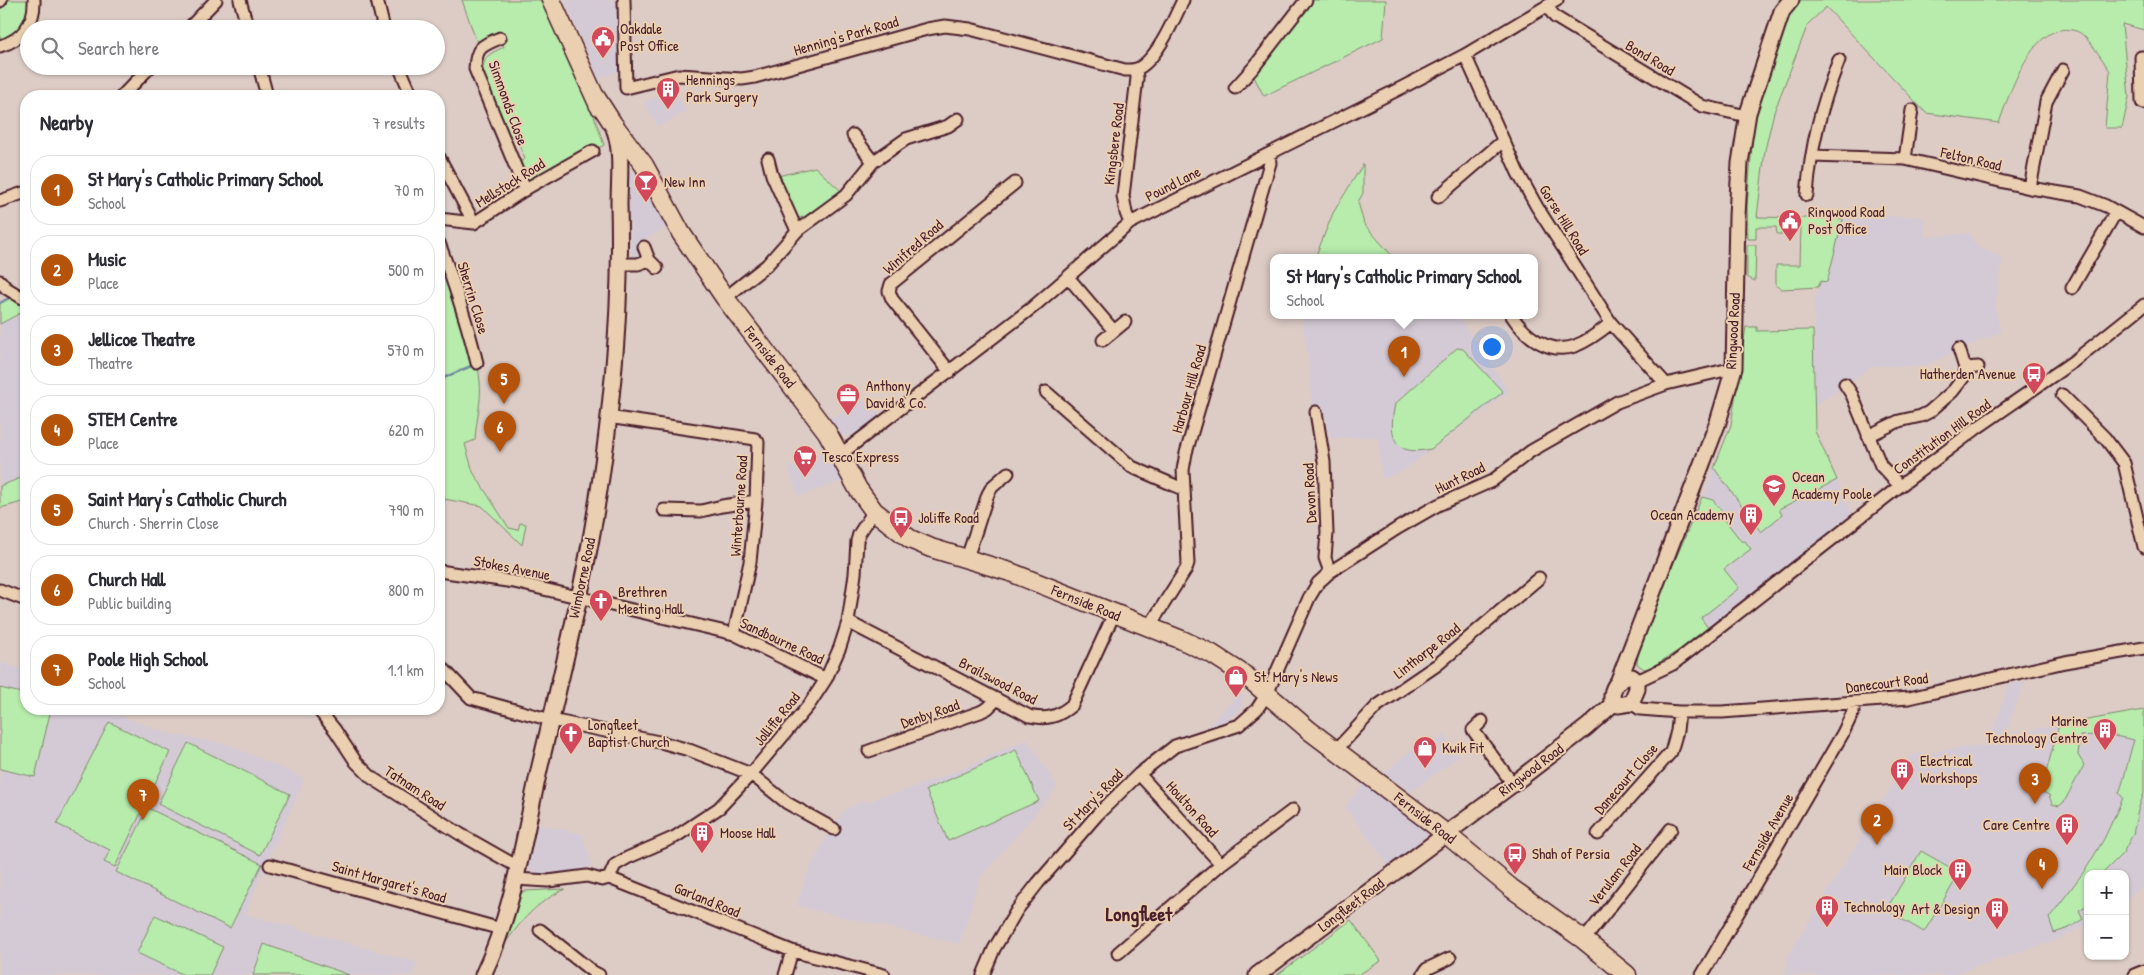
<!DOCTYPE html>
<meta charset="utf-8">
<style>
:root{--surface:#fff;--page:#f7f7f7;--text:#2b2b33;--muted:#7c7c81;--line:#e1e1e2;--accent:#b45309}
body{margin:0;font-family:"Patrick Hand",sans-serif;background:var(--page);color:var(--text)}
.controls{position:absolute;right:15px;bottom:15px;display:grid;overflow:hidden;border-radius:10px;box-shadow:0 1px 4px #0004}
.controls button{width:45px;height:45px;display:grid;place-items:center;padding:0;border:0;border-bottom:1px solid var(--line);background:var(--surface);color:var(--text);font:25px sans-serif}
.you{position:absolute;left:1491px;top:346px;width:18px;height:18px;margin:-12px;border:4px solid #fff;border-radius:50%;background:#1a73e8;box-shadow:0 0 0 8px #1a73e833}
.badge{display:grid;place-items:center;width:32px;height:32px;border-radius:50%;background:var(--accent);color:#fff;font-size:16px;font-weight:700}
.pin{position:absolute;translate:-50% -41px;filter:drop-shadow(0 1px 2px #0008)}
.pin::after{content:'';position:absolute;top:26px;width:18px;height:15px;background:inherit;clip-path:polygon(0 0,100% 0,50% 100%)}
.popup{position:absolute;left:1270px;top:254px;width:268px;height:65px;box-sizing:border-box;display:grid;place-content:center;border-radius:10px;background:var(--surface);filter:drop-shadow(0 1px 4px #0005);font-size:16px;white-space:nowrap;color:var(--muted)}
.popup b{font-size:19px;color:var(--text)}
.popup::after{content:'';position:absolute;left:50%;top:100%;margin-left:-10px;border:10px solid transparent;border-top-color:var(--surface)}
.list{margin:0;padding:0;list-style:none}
h2{display:flex;justify-content:space-between;align-items:center;height:65px;margin:0;padding:0 20px;font-size:21px}
h2 small{font-size:16px;font-weight:400;color:var(--muted)}
.list li{display:grid;grid-template-columns:32px 1fr auto;gap:15px;align-items:center;box-sizing:border-box;height:70px;margin:0 10px 10px;padding:0 10px;border:1px solid var(--line);border-radius:20px}
.list b{display:block;font-size:19px;white-space:nowrap}
.list p{margin:0;font-size:16px;white-space:nowrap;color:var(--muted)}
.list em{font-size:16px;font-style:normal;color:var(--muted)}
.icon{flex:none;width:28px;height:28px;fill:none;stroke:currentColor;stroke-width:2;stroke-linecap:round;stroke-linejoin:round}
.map{position:relative;flex:none;width:2144px;height:975px;overflow:hidden}
.search{position:absolute;background:var(--surface);box-shadow:0 1px 4px #0004;left:20px;top:20px;width:425px;height:55px;display:flex;align-items:center;gap:12px;box-sizing:border-box;padding:0 18px;border-radius:28px;color:var(--muted);font-size:19px}
.panel{position:absolute;background:var(--surface);box-shadow:0 1px 4px #0004;left:20px;top:90px;width:425px;height:625px;border-radius:20px}
.map>svg:first-child{display:block}
.built{fill:#d4cad5}
.green{fill:#b7ecad;stroke:#80866c}
.lines{fill:none;stroke-linecap:round;stroke-linejoin:round}
.stream{stroke:#6f8a9c;stroke-width:2.5}
.minor-casing{stroke:#4a1f2b;stroke-width:15}
.major-casing{stroke:#4a1f2b;stroke-width:19}
.highway-casing{stroke:#4a1f2b;stroke-width:21}
.minor{stroke:#eacfb1;stroke-width:11}
.major{stroke:#eacfb1;stroke-width:15}
.highway{stroke:#eacfb1;stroke-width:18}
.labels{text-anchor:middle;stroke-width:4;stroke-linejoin:round;paint-order:stroke}
.poi-label{font-size:15px;fill:#4a1f2b;stroke:#eacfb1;text-anchor:start}
.street-label{font-size:15px;fill:#4a1f2b;stroke:#eacfb1}
.district-label{font-size:20px;font-weight:bold;fill:#4a1f2b;stroke:#eacfb1}
</style>
<div class="map">
<svg width="2144" height="975" viewBox="0 0 2144 975">
<rect width="100%" height="100%" fill="#ddccc6"/>
<filter id="ink" filterUnits="userSpaceOnUse"><feTurbulence type="fractalNoise" baseFrequency=".02" numOctaves="2"/><feDisplacementMap in="SourceGraphic" scale="10" xChannelSelector="R" yChannelSelector="G"/><feConvolveMatrix kernelMatrix="1 2 1 2 8 2 1 2 1" color-interpolation-filters="sRGB"/></filter>
<g filter="url(#ink)">
<!-- built -->
<path class="built" d="M564,0h55l2,70 -22,9z
M673,88l13,23 -28,16 -14,-24z
M639,171l31,54 -31,18 4,4v8l-8,2 -4,-5 -3,-78z
M1844,215l80,2 1,20 44,-4 8,14 26,11 -8,49 6,25 -78,34h-51l-57,40 -1,-103 7,-22h6z
M26,310v166l-26,10v-162z
M1301,316h157l51,75 -106,80 -21,8 -4,-42 -48,1 -6,-27 -8,1 -4,-4 -3,-46z
M1799,394l54,122 -145,112 -22,-30 -23,-9 32,-71 36,-93z
M864,400l15,17 -14,12 -15,6 -14,1 -11,-15z
M828,445l15,36 -44,15 -11,-29 19,-7z
M0,662l26,9v38h75l69,25 60,11 75,34 -38,82 -21,53 172,49 -5,12h-413z
M2025,682l-20,52 139,-23v175l-19,14v-26h-37v49l-28,16 -109,36h-166l3,-19 123,-201 76,-11 22,-60z
M1241,690l2,8 -2,10 -12,11 -25,12z
M1444,734l16,22 -50,36 -26,-19 35,-30 6,6z
M1027,739l31,48 -78,91 -21,66 -162,-38 9,-29 21,-41 16,-24 6,-4 14,-7 7,1 11,-6 14,-2 70,-26z
M1368,780l55,43 3,7 1,4 -5,9 -32,25 -45,-62z
M534,823l48,11 11,32 -35,9h-18l-6,-2 -7,-9v-8z"/>
<!-- green -->
<path class="green" d="M8,0h22c-2,24 -10,32 -30,42v-32z
M462,0h81l45,99 16,46 -75,42 -11,-24 7,-4 -10,-25 -8,3 -24,-66c0,-16 9,-18 21,-24l-4,-9 -20,3 -4,-1z
M1309,0h77l-3,38 -119,58 -11,-21z
M1799,0h345v30l-22,-6 7,73 -7,31h-17l5,-57c-7,-10 -23,-37 -34,-40 -43,-14 -67,64 -77,92l-73,-10 -100,-106 -18,17 -34,88 -9,38 -8,67 86,2 -16,63 -6,-1 -3,6 -36,2 -6,-3v-21h24l1,-38h-15v7h-9l-1,-7h-20v12h-8l-1,-33 8,-98 32,-94z
M1363,164v29l-5,9 6,22 30,34h-79l18,-45z
M815,167l26,24 -37,26 -6,1 -20,-42z
M1748,245h8l-1,36 -8,-4v-30z
M447,263c13,38 30,78 33,119 2,19 -4,38 -5,58l-10,4 8,28 36,56 9,2 2,-7 6,1 -4,21 -40,-39 -43,-8v-232z
M15,294l11,6v10l-26,14v-21z
M1746,327h11v4l56,-1 2,101 22,49 -58,29 3,6 -21,17 -47,-64 17,-43z
M1457,348l6,1 40,43 -72,57c-38,8 -43,-12 -36,-45z
M26,476v25l-26,7v-22z
M1702,497l11,3 10,13 -2,2 21,27 3,-1 6,8 -27,20 15,19 -38,30 7,10 -17,15 -41,25 -6,1 -7,-5 1,-9 18,-50z
M0,688l26,6v15h25l-16,68 -35,-8z
M2144,710v83l-6,17 -5,24 -10,19 -21,21h-14v31l-9,5 4,9 -14,9 -15,5 -5,-15 37,-49 18,-30 19,-41 -4,-5c7,-18 9,-35 15,-53l-29,-6 -25,2 -2,19 6,10 -20,37 -5,4 -7,-2 -3,-9 -8,-4 18,-66z
M109,722l61,30 -55,115 -11,-5 6,-12 -53,-26z
M188,743l102,51 -30,61 -102,-51z
M1016,750l23,51 -91,40 -22,-51z
M148,808l114,56 -32,64 -114,-56z
M1921,851l39,22 -36,59 -38,-22z
M565,889c-32,16 -41,29 -62,57l18,-53 4,-2z
M155,915l68,32 -13,28h-26l-47,-22z
M1351,920l30,41 -23,14h-81z
M264,944l85,31h-96z"/>
<g class="lines">
<!-- stream -->
<path class="stream" d="M22,290l4,2
M0,303l9,-5
M439,380l32,-14"/>
<!-- minor casing -->
<g class="minor-casing">
<path id="minor" d="M240,0l8,29
M377,0l7,29
M624,0l2,88 53,-13 63,4 13,-2 172,-48 18,-3 25,3 155,41c3,0 8,0 12,-1 20,-9 37,-50 46,-69
M0,1l1,-1
M1547,6l8,11 147,89 45,10
M188,29l28,-29
M500,38c-19,8 -24,9 -25,31l50,121
M0,46c22,-6 35,-23 34,-46
M1465,55l53,118 19,34 74,116 55,61
M2144,57h-3l1,45 2,1
M259,66l8,30
M399,66l13,30
M1235,88l19,-21 52,-67
M122,96l29,-30
M853,135l20,27
M1812,156l93,3 125,29 50,8 26,10 38,21
M439,157l35,66
M768,159l4,16 25,56
M1905,159l7,-49
M2030,188l16,-86 17,-32
M1807,195c4,-50 14,-89 32,-135
M1438,197l65,-56
M0,201l26,-9
M439,219l35,4 55,-36 64,-36
M1130,223l-4,-10 -3,-17 14,-118 -1,-9
M439,243c15,40 28,79 38,120
M644,247l5,13 8,8
M619,264h19l11,-4
M1068,277l46,54
M0,281l6,7 20,12
M2072,288l44,-76
M725,298l42,-33 30,-34 49,-36 27,-33 33,-23 42,-13 10,-7
M1512,316c13,20 37,39 63,30 13,-5 25,-14 36,-23
M1103,340l22,-18
M1965,368l13,-1
M950,372l-58,-73 -3,-8 2,-7 124,-101
M1845,384l7,11 29,71 19,20
M1046,392l86,75 51,22
M2062,395l43,43 19,25 20,84
M1316,412l8,50 3,71 -2,25 5,14
M608,417l128,19 19,3 3,3 -2,59 -6,61 -16,72
M1868,436l31,-15 22,-5 8,-4 24,-21 10,-13 2,-10 -6,-19
M841,454l192,-147 97,-84 273,-136 62,-32 92,-55
M664,510l37,1 21,-5 34,-5
M967,558l21,-64 4,-7 16,-14
M439,571l75,11 220,52 92,45
M0,590l26,10
M848,622l181,94c18,4 29,1 43,-11l42,-91
M1149,627l37,-58 2,-6 -5,-93 3,-17 84,-290 -1,-9
M439,664l32,34 80,22 113,23 25,7 62,24 36,29 47,26
M1637,681l36,-17 227,-178 77,-58 97,-67 70,-56
M1631,703l9,6 39,3h43l187,-14 156,-36 79,-14
M318,709l17,21 21,32 16,16 88,56 58,33
M1482,721l-9,9 40,54
M1336,750l41,-44 60,-41 102,-87
M869,751l111,-39 8,-4 9,-9
M1139,774l82,90
M1598,834l73,-82 6,-21 2,-19
M270,865l231,64
M609,878l6,-13 12,-7 48,-21 44,-29 32,-34 58,-69 17,-26 14,-32 8,-25 7,-48 2,-33 2,-7 15,-23
M515,879l33,2 39,-5 15,4 7,-2 183,73 92,24
M540,930l53,42 6,3
M1584,940l87,-111
M1118,953l103,-89 72,-54
M785,975l7,-24
M983,975l11,-26 23,-39 21,-27 59,-68 42,-41 36,-28 64,-21 18,-16 10,-15 42,-96 9,-15 12,-11 68,-44 40,-23 54,-24 39,-30 86,-49 49,-18 68,-16
M1423,975l4,-6 23,-11
M1702,975l141,-242 10,-21v-9
M2134,975l10,-4"/>
</g>
<!-- major casing -->
<g class="major-casing">
<path id="major" d="M1627,677h5l5,4v8l-6,14 -13,2 -6,-5c-1,-11 5,-20 15,-23z
M1619,680l99,-258 16,-54 3,-152 3,-53 8,-50 34,-102 9,-11
M483,975c31,-65 41,-139 57,-209 18,-78 38,-155 52,-233 19,-108 30,-219 27,-328 0,-25 4,-54 -5,-77
M1257,975l256,-191 74,-57 27,-24"/>
</g>
<!-- highway casing -->
<g class="highway-casing">
<path id="highway" d="M551,0l48,106
M595,96l18,28 31,41 37,68 44,65 102,134 31,57 16,22 36,28 21,9 79,24 172,68 30,14 34,22 64,55 135,102 66,55 73,52 43,35"/>
</g>
<!-- minor -->
<use href="#minor" class="minor"/>
<!-- major -->
<use href="#major" class="major"/>
<!-- highway -->
<use href="#highway" class="highway"/>
</g>
</g>
<!-- icons -->
<defs>
<g id="civic-pin" transform="scale(1.25)"><path d="M0 17L-7.5 6A9.5 9.5 0 1 1 7.5 6Z" fill="#d1495b" stroke="#eacfb1"/><path d="M-.6-6.5H3V-4.5H.6V-3L4-1V1h2V6H-6V1h2V-1L-.6-3ZM-1.2 2.5V6h2.4V2.5Z" fill="#fff"/></g>
<g id="building-pin" transform="scale(1.25)"><path d="M0 17L-7.5 6A9.5 9.5 0 1 1 7.5 6Z" fill="#d1495b" stroke="#eacfb1"/><path d="M-4-6H4V6H1V3H-1V6H-4ZM-2.5-4.3h1.7v1.8h-1.7ZM.8-4.3h1.7v1.8H.8ZM-2.5-1h1.7V.8h-1.7ZM.8-1h1.7V.8H.8Z" fill="#fff"/></g>
<g id="bar-pin" transform="scale(1.25)"><path d="M0 17L-7.5 6A9.5 9.5 0 1 1 7.5 6Z" fill="#d1495b" stroke="#eacfb1"/><path d="M-6-5H6L.8 .8V4.5H3.5V6h-7V4.5H-.8V.8Z" fill="#fff"/></g>
<g id="bus-pin" transform="scale(1.25)"><path d="M0 17L-7.5 6A9.5 9.5 0 1 1 7.5 6Z" fill="#d1495b" stroke="#eacfb1"/><path d="M-5-6H5V4H4V6H2V4H-2V6H-4V4H-5ZM-3.5-4V0h7V-4ZM-3.5 1.2v1.5H-2V1.2ZM2 1.2v1.5H3.5V1.2Z" fill="#fff"/></g>
<g id="office-pin" transform="scale(1.25)"><path d="M0 17L-7.5 6A9.5 9.5 0 1 1 7.5 6Z" fill="#d1495b" stroke="#eacfb1"/><path d="M-6-3h4V-5.5h4V-3h4V5H-6ZM-1-4.5V-3h2v-1.5ZM-6 0V1H6V0Z" fill="#fff"/></g>
<g id="supermarket-pin" transform="scale(1.25)"><path d="M0 17L-7.5 6A9.5 9.5 0 1 1 7.5 6Z" fill="#d1495b" stroke="#eacfb1"/><path d="M-6-5.5h2.5l.6 2H6L4.5 2H-2.5L-4.4-4H-6ZM-1.5 3.2a1.3 1.3 0 1 0 .1 0ZM3 3.2a1.3 1.3 0 1 0 .1 0Z" fill="#fff"/></g>
<g id="school-pin" transform="scale(1.25)"><path d="M0 17L-7.5 6A9.5 9.5 0 1 1 7.5 6Z" fill="#d1495b" stroke="#eacfb1"/><path d="M0-5L7-2L0 1L-7-2ZM-4 1L0 2.5L4 1V4Q0 6-4 4Z" fill="#fff"/></g>
<g id="church-pin" transform="scale(1.25)"><path d="M0 17L-7.5 6A9.5 9.5 0 1 1 7.5 6Z" fill="#d1495b" stroke="#eacfb1"/><path d="M-1.2-6h2.4v3.5h3.3v2.4h-3.3V6h-2.4V-.1h-3.3v-2.4h3.3Z" fill="#fff"/></g>
<g id="shop-pin" transform="scale(1.25)"><path d="M0 17L-7.5 6A9.5 9.5 0 1 1 7.5 6Z" fill="#d1495b" stroke="#eacfb1"/><path d="M-5-2.5h2.3a2.7 3.5 0 0 1 5.4 0H5L5.5 6h-11ZM-1.5-2.5h3a1.5 2.3 0 0 0-3 0Z" fill="#fff"/></g>
</defs>
<g fill-rule="evenodd">
<use href="#civic-pin" x="603" y="38"/>
<use href="#building-pin" x="668" y="89"/>
<use href="#bar-pin" x="646" y="182"/>
<use href="#civic-pin" x="1790" y="221"/>
<use href="#bus-pin" x="2034" y="374"/>
<use href="#office-pin" x="848" y="395"/>
<use href="#supermarket-pin" x="805" y="457"/>
<use href="#school-pin" x="1774" y="486"/>
<use href="#building-pin" x="1751" y="515"/>
<use href="#bus-pin" x="901" y="518"/>
<use href="#church-pin" x="601" y="601"/>
<use href="#shop-pin" x="1236" y="677"/>
<use href="#building-pin" x="2105" y="730"/>
<use href="#church-pin" x="571" y="734"/>
<use href="#shop-pin" x="1425" y="748"/>
<use href="#building-pin" x="1902" y="770"/>
<use href="#building-pin" x="2067" y="825"/>
<use href="#building-pin" x="702" y="833"/>
<use href="#bus-pin" x="1515" y="854"/>
<use href="#building-pin" x="1960" y="870"/>
<use href="#building-pin" x="1827" y="907"/>
<use href="#building-pin" x="1997" y="909"/>
</g>
<g class="labels">
<!-- poi labels -->
<g class="poi-label">
<text x="620" y="34">Oakdale<tspan x="620" dy="17">Post Office</tspan></text>
<text x="686" y="85">Hennings<tspan x="686" dy="17">Park Surgery</tspan></text>
<text x="664" y="187">New Inn</text>
<text x="1808" y="217">Ringwood Road<tspan x="1808" dy="17">Post Office</tspan></text>
<text x="2016" y="379" text-anchor="end">Hatherden Avenue</text>
<text x="866" y="391">Anthony<tspan x="866" dy="17">David &amp; Co.</tspan></text>
<text x="822" y="462">Tesco Express</text>
<text x="1792" y="482">Ocean<tspan x="1792" dy="17">Academy Poole</tspan></text>
<text x="1734" y="520" text-anchor="end">Ocean Academy</text>
<text x="918" y="523">Joliffe Road</text>
<text x="618" y="597">Brethren<tspan x="618" dy="17">Meeting Hall</tspan></text>
<text x="1254" y="682">St. Mary's News</text>
<text x="2088" y="726" text-anchor="end">Marine<tspan x="2088" dy="17">Technology Centre</tspan></text>
<text x="588" y="730">Longfleet<tspan x="588" dy="17">Baptist Church</tspan></text>
<text x="1442" y="753">Kwik Fit</text>
<text x="1920" y="766">Electrical<tspan x="1920" dy="17">Workshops</tspan></text>
<text x="2050" y="830" text-anchor="end">Care Centre</text>
<text x="720" y="838">Moose Hall</text>
<text x="1532" y="859">Shah of Persia</text>
<text x="1942" y="875" text-anchor="end">Main Block</text>
<text x="1844" y="912">Technology</text>
<text x="1980" y="914" text-anchor="end">Art &amp; Design</text>
</g>
<!-- street labels -->
<g class="street-label">
<text transform="translate(846 36) rotate(-16)" y="5">Henning's Park Road</text>
<text transform="translate(1650 58) rotate(31)" y="5">Bond Road</text>
<text transform="translate(508 103) rotate(70)" y="5">Simmonds Close</text>
<text transform="translate(1114 144) rotate(-83)" y="5">Kingsbere Road</text>
<text transform="translate(1971 159) rotate(13)" y="5">Felton Road</text>
<text transform="translate(510 183) rotate(-32)" y="5">Mellstock Road</text>
<text transform="translate(1173 184) rotate(-27)" y="5">Pound Lane</text>
<text transform="translate(1564 220) rotate(58)" y="5">Gorse Hill Road</text>
<text transform="translate(913 247) rotate(-41)" y="5">Winifred Road</text>
<text transform="translate(473 298) rotate(73)" y="5">Sherrin Close</text>
<text transform="translate(1733 331) rotate(-87)" y="5">Ringwood Road</text>
<text transform="translate(770 357) rotate(52)" y="5">Fernside Road</text>
<text transform="translate(1189 389) rotate(-74)" y="5">Harbour Hill Road</text>
<text transform="translate(1942 437) rotate(-36)" y="5">Constitution Hill Road</text>
<text transform="translate(1460 478) rotate(-26)" y="5">Hunt Road</text>
<text transform="translate(1310 493) rotate(-93)" y="5">Devon Road</text>
<text transform="translate(739 506) rotate(-86)" y="5">Winterbourne Road</text>
<text transform="translate(512 568) rotate(11)" y="5">Stokes Avenue</text>
<text transform="translate(582 578) rotate(-78)" y="5">Wimborne Road</text>
<text transform="translate(1086 603) rotate(22)" y="5">Fernside Road</text>
<text transform="translate(782 641) rotate(25)" y="5">Sandbourne Road</text>
<text transform="translate(1427 651) rotate(-38)" y="5">Linthorpe Road</text>
<text transform="translate(998 681) rotate(27)" y="5">Brailswood Road</text>
<text transform="translate(1887 683) rotate(-7)" y="5">Danecourt Road</text>
<text transform="translate(930 714) rotate(-19)" y="5">Denby Road</text>
<text transform="translate(777 719) rotate(-51)" y="5">Jolliffe Road</text>
<text transform="translate(1531 770) rotate(-37)" y="5">Ringwood Road</text>
<text transform="translate(1626 779) rotate(-49)" y="5">Danecourt Close</text>
<text transform="translate(415 788) rotate(33)" y="5">Tatnam Road</text>
<text transform="translate(1093 800) rotate(-46)" y="5">St Mary's Road</text>
<text transform="translate(1192 809) rotate(48)" y="5">Houlton Road</text>
<text transform="translate(1425 818) rotate(38)" y="5">Fernside Road</text>
<text transform="translate(1768 832) rotate(-60)" y="5">Fernside Avenue</text>
<text transform="translate(1615 875) rotate(-52)" y="5">Verulam Road</text>
<text transform="translate(389 882) rotate(16)" y="5">Saint Margaret's Road</text>
<text transform="translate(707 900) rotate(22)" y="5">Garland Road</text>
<text transform="translate(1351 905) rotate(-37)" y="5">Longfleet Road</text>
</g>
<!-- district labels -->
<g class="district-label">
<text x="1139" y="921">Longfleet</text>
</g>
</g>
</svg>
<div class="controls">
<button>+</button>
<button>−</button>
</div>
<div class="you"></div>
<div class="pin badge" style="left:1404px;top:377px">1</div>
<div class="popup"><b>St Mary's Catholic Primary School</b>School</div>
<div class="pin badge" style="left:1877px;top:845px">2</div>
<div class="pin badge" style="left:2035px;top:804px">3</div>
<div class="pin badge" style="left:2042px;top:889px">4</div>
<div class="pin badge" style="left:504px;top:404px">5</div>
<div class="pin badge" style="left:500px;top:452px">6</div>
<div class="pin badge" style="left:143px;top:820px">7</div>
<div class="search"><svg class="icon" aria-label="search" viewBox="0 0 24 24"><circle cx="10" cy="10" r="6"/><path d="M15 15l6 6"/></svg>Search here</div>
<section class="panel">
<h2>Nearby<small>7 results</small></h2>
<ul class="list">
<li><span class="badge">1</span><div><b>St Mary's Catholic Primary School</b><p>School</p></div><em>70 m</em></li>
<li><span class="badge">2</span><div><b>Music</b><p>Place</p></div><em>500 m</em></li>
<li><span class="badge">3</span><div><b>Jellicoe Theatre</b><p>Theatre</p></div><em>570 m</em></li>
<li><span class="badge">4</span><div><b>STEM Centre</b><p>Place</p></div><em>620 m</em></li>
<li><span class="badge">5</span><div><b>Saint Mary's Catholic Church</b><p>Church · Sherrin Close</p></div><em>790 m</em></li>
<li><span class="badge">6</span><div><b>Church Hall</b><p>Public building</p></div><em>800 m</em></li>
<li><span class="badge">7</span><div><b>Poole High School</b><p>School</p></div><em>1.1 km</em></li>
</ul>
</section>
</div>
